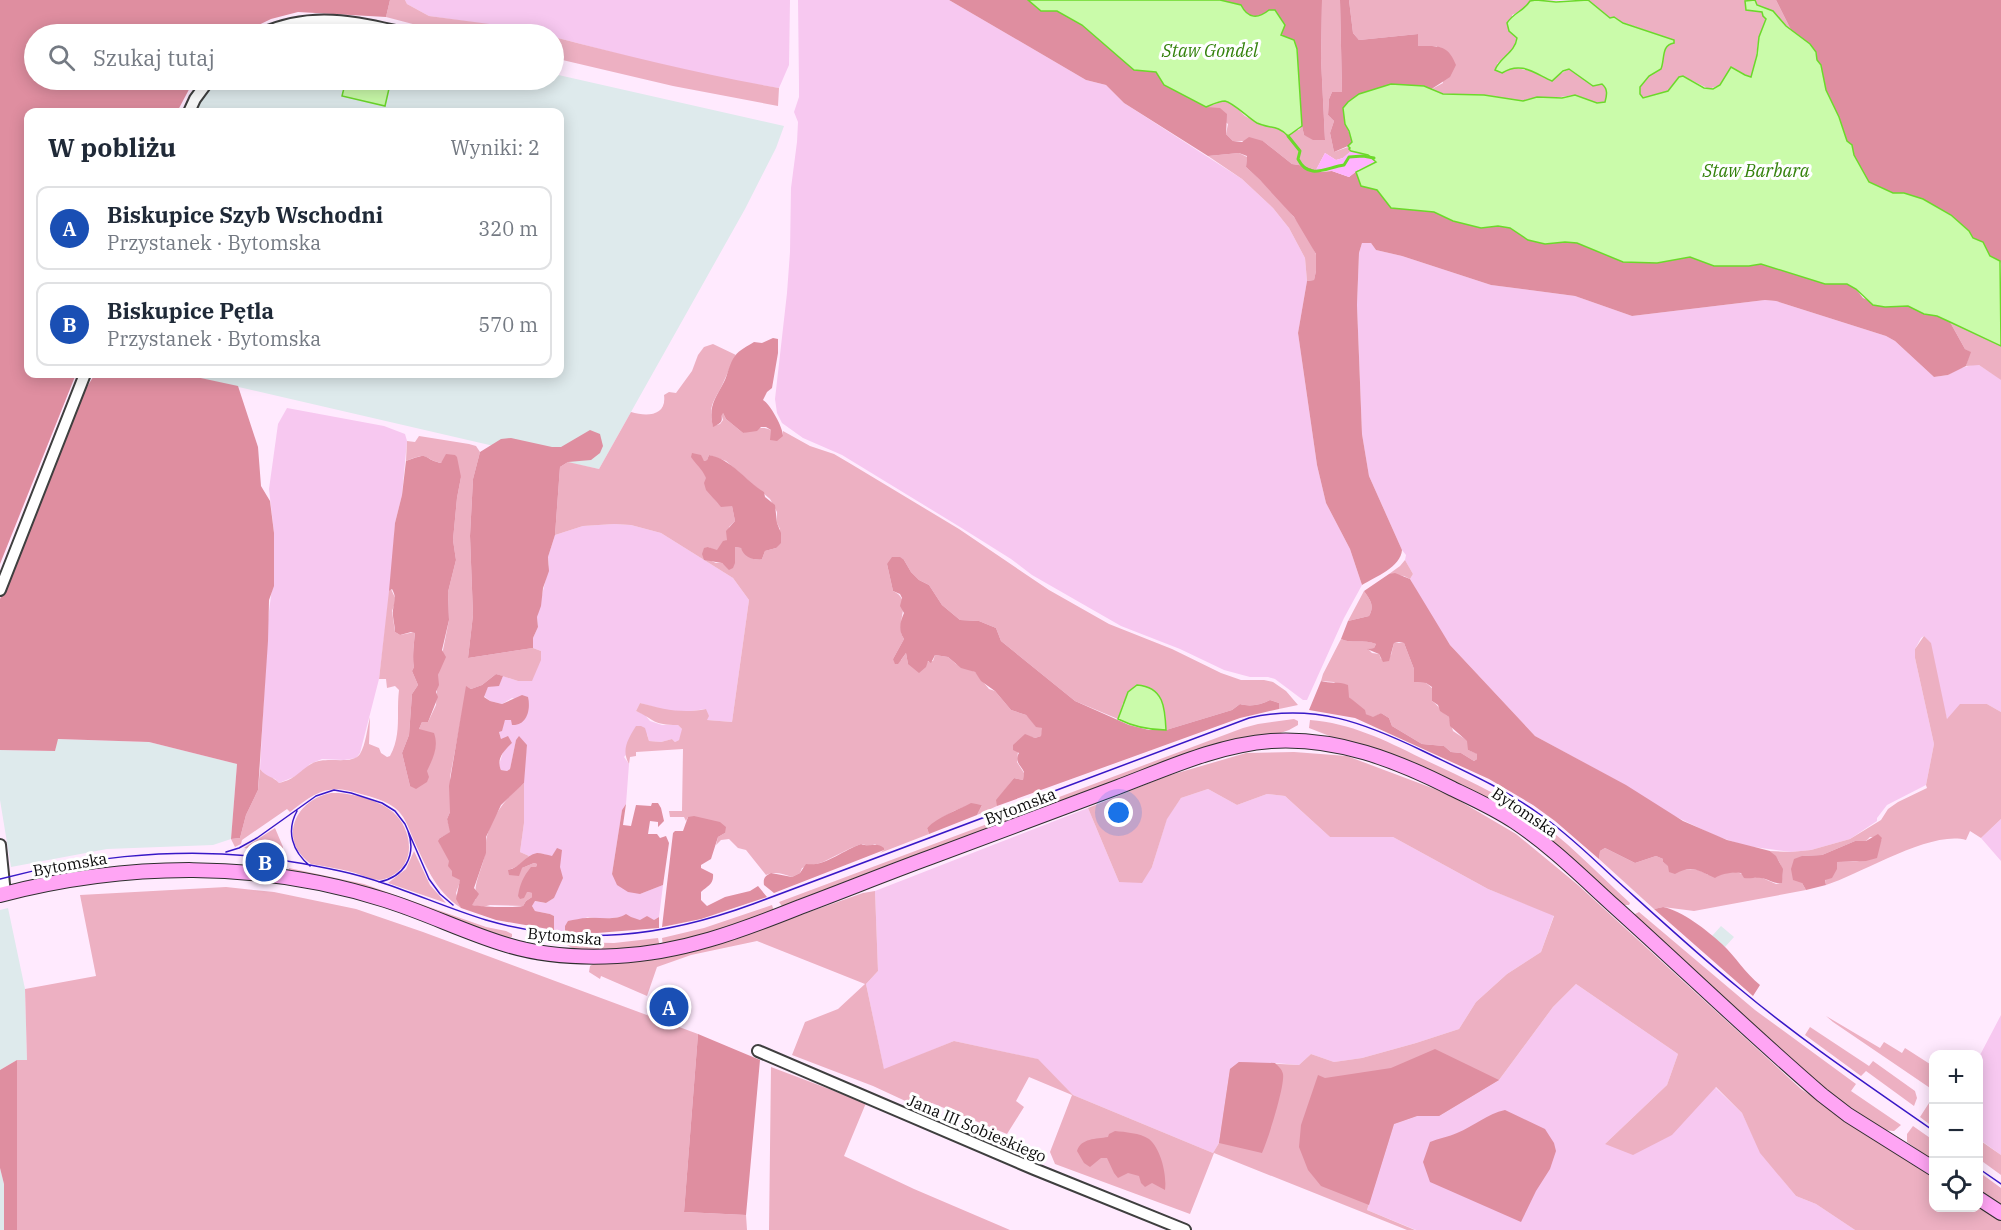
<!DOCTYPE html>
<html lang="pl">
<meta charset="utf-8">
<style>
:root{--surface:#fff;--page:#f2f2f3;--text:#1f2937;--muted:#747a83;--line:#e0e1e3;--accent:#1a73e8}
body{margin:0;font-family:"IBM Plex Serif",serif;background:var(--page);color:var(--text)}
.controls{position:absolute;right:18px;bottom:18px;display:grid;overflow:hidden;border-radius:12px;box-shadow:0 3px 15px #0003}
.controls button{width:54px;height:54px;display:grid;place-items:center;padding:0;border:0;border-bottom:2px solid var(--line);background:var(--surface);color:var(--text);font:30px sans-serif}
.you{position:absolute;left:1119px;top:813px;width:21px;height:21px;margin:-15px;border:4px solid #fff;border-radius:50%;background:#1a73e8;box-shadow:0 0 0 9px #1a73e833}
.badge{display:grid;place-items:center;width:39px;height:39px;border-radius:50%;background:var(--accent);color:#fff;font-size:20px;font-weight:700}
.pin{position:absolute;translate:-50% -50%;border:3px solid #fff;box-shadow:0 2px 6px #0006}
.list{margin:0;padding:0;list-style:none}
h2{display:flex;justify-content:space-between;align-items:center;height:78px;margin:0;padding:0 24px;font-size:26px}
h2 small{font-size:20px;font-weight:400;color:var(--muted)}
.list li{display:grid;grid-template-columns:39px 1fr auto;gap:18px;align-items:center;box-sizing:border-box;height:84px;margin:0 12px 12px;padding:0 12px;border:2px solid var(--line);border-radius:12px}
.list b{display:block;font-size:22px;white-space:nowrap}
.list p{margin:0;font-size:20px;white-space:nowrap;color:var(--muted)}
.list em{font-size:20px;font-style:normal;color:var(--muted)}
.icon{flex:none;width:33px;height:33px;fill:none;stroke:currentColor;stroke-width:2;stroke-linecap:round;stroke-linejoin:round}
.map{position:relative;flex:none;width:2001px;height:1230px;overflow:hidden}
.search{position:absolute;background:var(--surface);box-shadow:0 3px 15px #0003;left:24px;top:24px;width:540px;height:66px;display:flex;align-items:center;gap:15px;box-sizing:border-box;padding:0 21px;border-radius:33px;color:var(--muted);font-size:22px}
.panel{position:absolute;background:var(--surface);box-shadow:0 3px 15px #0003;left:24px;top:108px;width:540px;height:270px;border-radius:12px}
.map>svg:first-child{display:block}
.industrial{fill:#deeaec}
.farmland{fill:#f7c8f0}
.green{fill:#edb0c2;fill-rule:evenodd}
.forest{fill:#df8ea0}
.sand{fill:#ffb2fe}
.water{fill:#cafbaa;stroke:#6bd92a;stroke-width:1.5}
.lines{fill:none;stroke-linecap:round;stroke-linejoin:round}
.stream{stroke:#6bd92a;stroke-width:3}
.street-casing{stroke:#3f3f3f;stroke-width:14}
.secondary-casing{stroke:#2e2e2e;stroke-width:16}
.street{stroke:#fff;stroke-width:10}
.secondary{stroke:#ffa5f4;stroke-width:14}
.tram{stroke:#3818c7;stroke-width:1.5}
.labels{text-anchor:middle;stroke-width:6;stroke-linejoin:round;paint-order:stroke}
.street-label{font-size:16px;fill:#0c0c0c;stroke:#fff}
.water-label{font-size:18px;font-style:italic;fill:#34820c;stroke:#fff}
</style>
<div class="map">
<svg width="2001" height="1230" viewBox="0 0 2001 1230">
<rect width="100%" height="100%" fill="#ffeafe"/>
<!-- industrial -->
<path class="industrial" d="M314,28l34,2 19,4h-85z
M554,74l230,52 -8,22 -31,61 -146,260 -53,-11 -364,-84h378v-262h-365l4,-10 16,-22h292l28,6 8,-6h11z
M57,739l92,3 88,22 -6,75 -18,6 -106,4 -96,18 -11,-67v-50l55,1z
M8,908l17,81 2,71h-10l-17,10v-160z
M1721,926l13,11 -9,10 -13,-11z
M0,1168l4,16v46h-4z"/>
<!-- farmland -->
<path class="farmland" d="M405,0h385l-1,65 -10,23 -49,-8 -88,-20 -88,-23v-3l-125,-18 -22,-12z
M798,0h151l137,80 20,5 18,18 118,76 31,29 16,20 16,30 2,23 -9,52 19,132 9,38 24,46 12,36 -18,33 -37,82h-4l-28,-21 -7,-2h-18l-26,-7 -44,-21 -59,-23 -89,-51 -21,-16 -51,-32 -118,-72 -39,-17 -21,-15 -5,-10 -2,-14 12,-106 3,-41 1,-64 6,-46 1,-20 -4,-10 5,-15v-12z
M1362,243h9l5,7 26,6 89,29 84,11 57,20 133,-16 11,1 110,35 9,5 39,36 14,-2 10,-6 14,-4h7l20,13 2,2v332l-14,-8 -40,15 -23,-83 -3,2 -6,11v9l19,86 -8,41 -39,20 -10,13v3l-27,18 -39,11 -20,2 -45,-6 -30,-10 -48,-23 -43,-28 -90,-49 -85,-91 -22,-34 -18,-32 3,-5 -8,-14 1,-5 -4,-5 -33,-74 -7,-42 -5,-129 2,-52z
M287,408l97,18 21,8 2,7 -5,54 -7,28 -3,50 -13,106 -19,74 -4,5 -12,2 -22,-1 -12,5 -9,10 -22,9 -4,-4 -9,-3 -6,-7 8,-149 6,-49v-38l-5,-44 9,-65z
M614,524l17,1 30,8 72,45 16,22 -17,122 -25,-2 -1,-11 -22,3 -16,-1 -28,-8 -4,8 9,4 5,6 12,4h16l4,4v5l-3,6 -4,2 -3,-3 -11,3 -12,-1 -2,-7 -23,23 5,7 -3,40 -4,6 -10,64 28,20 23,-9 -4,32 -5,3h-14l-18,-3 -20,2 -14,-2 -23,9v6l-11,-2v-14l-4,-2 -15,-3 -3,-5 2,-5 12,2 8,-5 6,-38 -20,-7 -11,3 -9,-4 4,-29v-56l3,-22 -11,-4 -6,28 -3,2 -6,-1 -2,-5 4,-13 9,-9 -11,-4 -2,-7 6,-12 20,-1 4,-15 -17,-6 -10,6 -12,-3 -6,-5 4,-9 11,-2 4,-9 15,5 23,-30 -8,-3v-10l5,-11 -1,-10 12,-52 -1,-8 7,-22 28,-9z
M1208,789l29,16 30,-11 18,2 45,41h63l95,52 66,26 -13,37 -34,22 -31,28 -17,27 -43,14 -54,15 -28,4 -23,-8 -12,11 -24,-2 -45,6 -11,74 -6,10 -140,-58 -36,-36 -83,-18 -70,29 -18,-86 12,-13 -3,-80 213,-83 31,74 33,-15 15,-49 14,-20z
M2001,819v42l-20,-23z
M1576,984l102,70 -11,31 -62,59 91,-37 19,-20 27,26 19,40 35,43 20,8 39,26h-439l-49,-20 27,-86 23,-8h22l60,-36 54,-73z
M2001,1015v140l-22,-16v-82z"/>
<!-- green -->
<path class="green" d="M390,0h15l2,4 22,12 90,12 25,6h-93l-65,-17z
M1322,0h18l2,92h-10l-3,7 -1,16 6,6 -4,12 4,19 14,-5 3,1v3l-8,7 -7,2 -11,-7 -9,17 -11,-4 -13,-2 -29,-23h-30l-7,-7 2,-10 -22,-17 18,-6 10,4 11,11 18,10h13l8,5 15,-1 3,-4 2,9 21,5 -4,-81z
M1349,0h214l-33,1 -5,8 -13,6 2,19 3,4 -4,11 -16,15 34,7 12,6 17,-3 9,-5 24,17 9,-2c6,5 5,11 3,18l-8,1 -23,-8 -27,4 -10,-2 -14,4 -39,-6 -41,-1 -13,-4 13,-7 -6,-37h-19v-12l-59,6 -6,-7z
M1588,0h158l-1,3 4,7 13,2 4,6 -7,19 -6,38 -2,2 -7,-2 -13,-8 -11,18 -11,4 -18,-9 -13,-2 -10,13 -25,7 -3,-4v-7l9,-11 12,-7 4,-22 9,-4v-3l-64,-22z
M1755,0h21l16,32 -12,-11 -7,-10 -16,-6z
M554,37c74,19 149,38 225,51l-1,18 -105,-20 -119,-28z
M1239,153l8,4 -1,10c25,22 56,54 69,85 4,8 1,20 -1,28l-7,1 -2,-23 -16,-30 -16,-20 -31,-29 -34,-23z
M1950,322l51,24v34l-22,-15 -13,1 4,-14 -5,-3z
M713,344l23,11c-5,9 -8,17 -12,26 -8,19 -17,22 -11,45l7,-2 3,-4 -2,-7h2l3,6 17,14c22,-7 20,-7 40,3v-5l27,15 24,8 17,10 108,65 90,61 60,34 63,25 49,24 20,7h23l9,2 13,9 12,14 -19,4v-6l-9,-3c-9,5 -20,7 -30,4l-8,6 -66,20 -1,-18 -42,-9 -5,16 -43,-18 -74,-60 -5,-13 -17,-7 -19,-1 -18,-15 -13,-20 -10,-5 -8,-8 -7,-12 -17,4 6,27c22,10 0,32 11,48l-11,20 8,1 5,-7 2,11 25,-3 2,-6 13,2 8,7 19,8 14,17 6,2 16,19 15,5 10,11 7,2 -2,8 -6,2 -7,-2 -10,15 -1,11 7,11 -1,7 -9,-2 -17,22v6l-20,9 5,-10c-20,-2 -39,12 -55,23l2,6 -49,19 4,-3 -9,-6 -5,2 -9,-2 -10,4 -28,14 -21,6 -2,5 -8,4c-9,-3 -17,-6 -26,-2l-20,-25 -8,-2 -9,-9 -8,1 -5,5 2,-8 7,-4c-12,-11 -21,-15 -37,-16l-2,4 -2,-4h-14l-1,-6h13l1,-62 -47,3v4l-6,1 -1,7c-8,-14 -1,-25 7,-38h5l4,2 4,13 12,1 11,-3 3,3 4,-2 3,-11 -4,-4c-26,0 -22,-5 -42,-14l4,-8c23,6 42,11 66,6l3,7 -2,4 25,2 17,-122 -16,-22 -72,-45 -30,-8 -17,-1 -31,2 -28,9 5,-68 8,-5 31,7 32,-57c16,5 36,4 33,-17l5,-3 7,1 16,-22 6,-16 6,-8zM709,455l17,6 44,38 7,13v11l3,6 -4,19 -11,3 -3,8c-11,2 -15,-3 -21,-11l-6,-1 -1,12 -5,10 -7,-6h-6l-7,-3 -1,-13 9,4 10,-11 2,-13 6,-6 -3,-15h-11c-15,-12 -10,-26 -21,-40l2,-6 2,1 3,-1z
M419,436l50,8 7,2 4,6 -7,27 -3,57 3,79 -5,43 65,-10 8,3v9l-9,21h-14l-22,-7 -14,11 -11,4 -4,-2 -17,90v35l-3,7 4,13 -11,6v6l21,35 -5,14 5,15c-27,-18 -36,-44 -49,-72 -4,-10 -8,-21 -17,-28 -9,-7 -22,-11 -34,-14 -33,-11 -45,-2 -71,18l-3,-3 -45,31 -1,4 -6,3 -4,-8 9,-1 6,-23 12,-25 2,-21c7,9 13,7 19,14 17,-4 19,-11 32,-19 14,-9 41,2 49,-10 6,-10 7,-25 10,-37l-1,27 10,4 2,5 6,4 3,-1c12,-23 6,-42 9,-66l-4,-4 -8,2 -1,-9h-7l10,-88 2,-2 5,11 -4,11 3,21 5,3 15,-3c-1,10 -3,27 -1,35l-2,4 6,14 -6,9 -3,41 -7,18 8,33 17,-14 -8,-43 3,-7h6l8,-17 2,-30 11,-55 -1,-28 8,-32 -3,-20 4,-42 4,-21 -16,-18 -4,4c-20,-5 -11,-12 -35,-2l1,-20 8,1z
M1405,560l8,14 -3,5 -6,-3 -15,-2 11,-8z
M1364,591c6,9 11,14 5,25l-21,5z
M1924,636l7,7 16,76 13,-15h27l14,8v107l-20,19 -11,-7 -4,9c-35,-10 -105,34 -140,45l-1,-6 11,-17c26,-1 37,3 46,-24l-12,-1 -4,4h-11l-33,14 -20,1v27l4,7 -112,21 -31,-4 -9,2 -55,-50 1,-8 5,-3 30,15 21,-7 7,3v3c18,14 30,1 45,13l28,-3 19,6 3,-2 18,8 5,-1c4,-13 -1,-24 -11,-32l21,1 20,-2 39,-11 31,-19 7,-11 10,-7 29,-14 -1,-3 8,-41 -19,-86v-9z
M1341,639c10,5 24,0 35,5l-2,4 -6,1 4,4 7,1 2,5 10,-4 3,-12h10l10,26v13l12,1 6,5v13c7,5 10,12 17,16l4,14 15,10v9l10,4 -1,5 -3,2 -13,-8 -10,-1 -7,-6 -22,-2 -30,-18 -3,-8 -8,-5 -8,5 -7,-4 -32,-32 -13,-1 2,-7z
M1294,719l4,2v4l-9,5 -505,179 -5,-7 464,-174 15,-4z
M1310,720c40,3 75,20 111,38 36,17 72,33 106,55 38,25 70,60 103,90l-1,2h-7l-149,-113 -39,-20 -47,-20 -47,-12 -31,-12z
M1294,752l53,4 101,38 68,40 62,51 223,204 86,58 46,29 1,32h44l1,-5 22,15v12h-146l-39,-26 -20,-8 -36,-43 -18,-40 -26,-26 -44,48 -39,20 -28,-11 62,-59 11,-31 -102,-70 -23,23 -54,73 -60,36h-22l-23,8 -27,86 48,20h-8l-193,-77 -24,61 -135,-50 -5,-12 22,-57 -43,-18 -13,24 8,6 -17,27 -75,-31 -5,8 -54,-25 -81,-31 13,-33 33,-13 27,-25 -108,-43 -66,14 -34,12 -10,29 -46,-20 -1,3 -11,-7 1,-6 6,-4 58,-3 31,-6 36,-10 142,-50 12,-2 3,80 -12,13 18,85 70,-28 84,18 35,36 140,58 6,-10 11,-74 9,-7 60,3 12,-11 23,8 28,-4 54,-15 43,-14 17,-27 31,-28 34,-22 13,-36 -66,-27 -95,-52h-63l-45,-41 -18,-2 -30,11 -29,-16 -27,9 -14,21 -15,48 -10,16 -23,-1 -31,-74 79,-32 79,-23z
M524,783v40l-4,29 9,4c-5,6 -13,12 -21,14l14,-2 12,-5 3,1 -10,28 5,1v4l-6,4 -3,5 -33,-1 -7,2 -12,-2 5,-6c-3,-16 6,-29 9,-45 2,-6 0,-13 2,-18 6,-22 20,-39 37,-53z
M331,793c19,-1 48,7 62,19 17,15 24,46 3,61 -4,3 -11,7 -17,7 -10,-1 -21,-7 -31,-9 -12,-3 -25,-5 -37,-7 -34,-24 -16,-64 20,-71z
M275,828l8,19v7l-39,-6z
M414,851l16,34 16,18 -58,-20 18,-14z
M289,868l75,16 122,43 20,4 6,3v3l-5,2 -6,-2c-69,-28 -138,-54 -213,-66z
M226,887l48,5 82,17 67,23 275,102 -14,178 62,3 1,15h-730v-170h10l-2,-71 71,-13 -16,-81z
M772,905l2,6 -34,14 -77,21 -1,-8 42,-10z
M1639,912l116,98 101,74 -5,7 50,34 -7,6 -11,-1 -64,-45 -186,-170z
M658,938l2,9c-19,1 -86,11 -96,-5l50,1z
M1826,1016l54,32 4,-6 18,11 3,-5 28,18v24l-100,-68z
M1810,1027l59,39 4,-5 42,30 2,7 -3,8 -48,-35 -5,5 -56,-41z
M771,1067l95,36 -22,53 70,33 96,41h-241z
M1929,1103l4,2v22l-13,-10z
M1913,1126l20,14v21l-26,-19v-8z
M1978,1139l23,16v20l-22,-16z
M1979,1172l22,16v17l-22,-15z"/>
<!-- forest -->
<path class="forest" d="M0,0h390l-4,17 -88,-5 -27,7 -31,15h-206v46h160l-17,32h-149v262h48l-76,190z
M949,0h79l13,11h16l25,14 52,45 22,2 50,35 14,1 7,6 -1,20 7,7 9,1 7,-5 14,4 29,23 13,2 16,6 11,-1 17,6 9,-7 3,16 16,4 14,18 43,4 19,9 28,7 17,-2 12,2 18,12 17,4 20,-2 12,1 46,19 34,1 33,-6 24,9h35l12,-2 64,20h22l9,5 7,9 22,9 23,-1 16,8 13,2 13,6 15,27 6,3 -5,14 -18,9 -14,2 -39,-36 -9,-5 -110,-35 -11,-1 -133,16 -57,-20 -84,-11 -89,-29 -26,-6 -5,-7h-9l-3,10 -2,52 5,129 7,42 33,74c-1,17 -27,27 -40,35l-12,-36 -24,-46 -9,-38 -19,-132 9,-52 7,-1 2,-9v-17l-22,-37 -34,-37 -14,-13 1,-11 -8,-3 -31,3 -84,-53 -18,-18 -20,-5z
M1220,0h102l-1,59 4,81h-12l-9,-5 -2,-9 -5,-77 -16,-14 -4,-23 -8,-2c-11,9 -21,9 -28,-5z
M1340,0h9l4,33 6,7 59,-6v12c20,0 30,-2 38,19l-6,12 -20,13 -6,-4 -76,16c-9,13 1,26 4,41l-4,3 -14,6 -4,-19 4,-12 -6,-6 1,-16 3,-7h10z
M1776,0h225v264l-1,-3 -10,-5 -7,-14 -10,-4 -4,-7 -18,-16 -28,-16 -19,-6h-11l-24,-11 -15,-27 -2,-10 -5,-4 -8,-24 -13,-27 -5,-25 -4,-5 -1,-8 -24,-20z
M773,338l5,1v14l-6,35 -5,4 -4,8c7,4 20,27 20,36l-6,5 -7,-1 1,-10 -5,-3h-5l-4,4 -14,2 -17,-14 -3,-6c-4,5 4,8 -10,14 -5,-20 2,-28 11,-45 4,-8 5,-18 11,-26 4,-6 13,-10 19,-14l8,1z
M95,374h87l56,12 20,61 3,39 9,15 4,32v53l-5,14 -1,41 -10,149 -12,25 -6,23 -9,1 6,-75 -88,-22 -91,-3 -3,12 -55,-1v-151l80,-201z
M590,430l10,4 3,12 -3,7 -9,7 -23,2 -8,5 -5,68 -7,22 1,14 -6,17 -2,18 -4,11 1,10 -5,11v10l-65,10 5,-43 -3,-79 3,-57 7,-27 21,-13 10,-1 41,9h9z
M692,453l9,2 3,6 3,-1 2,-5c22,4 36,25 55,37l1,5 10,8 2,18 4,10v10l-5,5 -11,3 -3,8c-9,2 -18,-2 -21,-11l-6,-1v16l-2,5 -4,2 -7,-7 -18,-3 -2,-6 2,-6 4,-1 9,3 6,-9 4,-1 -1,-9 9,-10 -3,-15 -11,1 -15,-17 -2,-7 2,-5c-5,-11 -9,-12 -15,-21z
M446,454l9,1 2,2 4,20 -4,21 -4,42 3,20 -8,32 1,28 -7,30 4,7 -8,18 1,10 -3,7 2,5 -10,25h-6l-3,7 15,4c5,14 -1,25 -7,38l2,6 -2,5 -11,7 -6,-3 -8,-33 7,-18 3,-41 6,-9 -6,-14 2,-4c-2,-8 0,-25 1,-34l-4,-1 -11,3 -5,-3c0,-7 -3,-16 -2,-22 1,-9 4,-12 -1,-21l-3,2 6,-68 7,-28 4,-34c26,-10 14,-3 35,2z
M892,557h8l4,3 7,12 8,8 10,5 13,20 18,15 19,1 17,7 5,13 74,60 54,24 20,5h17l66,-20 8,-6c10,3 21,1 30,-4l9,3v6l-39,9 -243,88 -1,-6 18,-22 9,2 1,-8c-3,-7 -10,-10 -5,-19l-6,-3v-5l12,-11 10,4 6,-2 1,-8 -6,-1 -10,-12 -15,-5 -16,-19 -14,-10 -6,-9 -14,-4 -13,-11 -13,-2 -4,8 -3,-2 -2,6 -7,6 -11,-9 -2,-11 -8,11h-3l-2,-5 11,-20c-6,-9 -4,-17 0,-26l-4,-7 2,-8 -2,-4 -7,-3 -6,-27z
M1395,573l15,6 40,66 85,91 91,49 57,36 44,19 43,11 6,5 7,13 -1,14c-9,1 -13,-4 -21,-5 -5,-1 -11,1 -17,0l-3,-5c-7,-1 -20,0 -26,5 -16,-7 -23,-14 -40,-4l-6,-2 -1,-6 -5,-4v-3l-7,-3 -21,7 -30,-15 -5,3 -1,8 -44,-38 -22,-16 -44,-26 -134,-61 -46,-8 12,-29c9,3 17,0 27,4l1,12 16,13 1,4 7,3 8,-4 8,5 3,8 30,18 22,2 7,6 10,1 13,8 3,-2v-5l-9,-4 -1,-9 -17,-15 -1,-9 -9,-6 -2,-6 -6,-4v-14l-6,-4 -12,-1v-13l-10,-26 -5,-1 -5,1 -5,18 -6,1 -4,-8 -12,-5 7,-1 2,-4c-12,-5 -25,0 -35,-5l7,-18 21,-5c6,-11 1,-16 -5,-25l25,-17z
M496,674l7,2 -4,10 -11,1 -4,10 6,4 12,3 20,-9 6,2c3,12 -1,29 -16,28l-1,-5h-6l-3,11 -3,1 2,7 7,-3 4,7c-8,8 -16,15 -11,27l6,1 3,-2 6,-29 3,-4 8,9 -3,38 -23,22 -15,32v16l-12,35 5,6 -7,11c10,2 40,3 51,1l3,-5 6,-4v-4l-5,-1 -3,6 -4,1 -2,-3c2,-12 5,-19 13,-29h5l1,-3 -3,-1 -12,5 -3,8 -10,-1 -1,-5c12,-2 17,-15 29,-17 5,0 10,2 15,3l5,-8 5,2 -2,17 3,11 -9,20 -8,5 -11,-2 -3,5 3,5 15,3 4,2v14l-58,-10 -35,-12 -5,-9 4,-19 -8,-4v-5l-4,-5 1,-5 -11,-20 2,-3 10,-6 -3,-13 3,-7 -1,-26 17,-100 5,3 11,-4z
M652,803h6l3,5 3,13 -6,6v-5l-8,-1 -2,13h9l3,4 6,-2 3,7 -6,42 -23,9 -12,-2 -11,-7 -5,-11 10,-64 4,-6 -3,21 8,1 5,-21 15,1z
M971,803l11,2 -5,10 -48,19 -2,-6c12,-12 29,-17 44,-25z
M694,816l26,6 6,5 -1,6 -7,4 -7,22 -10,6v3l12,6c1,11 -6,12 -12,18v8l6,6 18,-9 25,-6 8,-5 9,11 -66,22 -39,8 11,-94 2,-2h8l5,-14z
M1878,834l4,4 -5,20 -11,3 -29,1v7l-5,9 -7,2 1,5 -20,5 -4,-7 -9,-3 -2,-11 3,-10 8,-3 20,-1 33,-14h11z
M861,844c10,4 15,-3 23,4v2l-110,43 -10,-8c-1,-7 1,-9 7,-12l21,4 8,-4 6,-9c19,3 37,-14 55,-20z
M1663,907c18,3 45,24 59,37 14,13 23,29 38,41l-7,11 -99,-87z
M626,914l5,3 9,3 7,-4 7,4 5,-3v11l-62,5 -32,-1v-6l3,-5c6,-1 13,-3 19,-3 13,-1 28,3 39,-4z
M698,1034l62,26 -14,155 -62,-3z
M1435,1049l64,31 -60,36h-22l-23,8 -25,81 -48,-19 -13,-16 -9,-23 2,-22 17,-50 7,3 66,-10z
M17,1060v170h-13v-46l-4,-16v-98z
M1239,1062l36,1c3,3 7,6 8,11 2,12 -15,66 -21,79l-43,-10 11,-74z
M1505,1110l40,19 9,14 2,8 -6,18 -14,22 -15,31 -91,-40 -7,-20 7,-20c9,-4 19,-5 27,-9 17,-7 30,-19 48,-23z
M1115,1131c10,1 25,2 34,8 12,10 18,36 16,51l-13,-7 -7,4 -4,-4 -2,-7 -11,-3 -10,5 -4,-5 -7,-15h-6l-11,9 -6,-4 -7,-12c4,-13 19,-12 31,-14l1,-3z"/>
<!-- sand -->
<path class="sand" d="M1351,151l17,4 9,7 -19,8 -9,7 -17,-6 -16,-1 9,-17 11,7 7,-2z"/>
<!-- water -->
<path class="water" d="M1028,0h192l21,5c7,14 17,14 28,5h6l10,15 -4,10 13,5 3,9 5,77 -14,10c-11,-12 -19,-7 -31,-13 -9,-5 -23,-20 -32,-22 -6,0 -14,4 -19,6l-42,-22 -8,-13 -22,-2 -52,-45 -25,-14h-16z
M1536,0l20,2 32,-2 22,18 4,-1 9,6 51,17v3c-13,2 -9,16 -13,26l-12,7 -9,11v7l3,4 25,-7 11,-14 4,-1 21,12 9,1 7,-4 11,-18 14,8 6,2 6,-22 2,-18 7,-18 -3,-3 -1,-4 -16,-2 -1,-9 10,-1 2,5 16,6 13,15 24,18 6,8 1,8 4,5 5,25 13,27 8,24 5,4 2,10 15,27 24,11h11l19,6 28,16 18,16 4,7 10,4 7,14 10,5 1,85 -51,-24 -13,-6 -13,-2 -16,-8 -23,1 -12,-2 -17,-16 -9,-5h-22l-64,-20 -12,2h-35l-24,-9 -33,6 -34,-1 -46,-19 -12,-1 -20,2 -17,-4 -18,-12 -12,-2 -17,2 -28,-7 -19,-9 -43,-4 -14,-18 -16,-4 -5,-14 20,-10 -8,-7 -17,-4 -2,-2 1,-1 -2,-2 4,-4 -3,-11 -4,-7 -2,-16 5,-6 11,-8 32,-10 33,2 19,8 41,1 39,6 14,-4 25,1 13,-3 22,8 8,-1c2,-7 3,-13 -3,-18l-9,2 -24,-17 -6,2 -11,10c-18,-8 -31,-20 -50,-8l-7,-3c5,-13 20,-17 22,-32l-8,-7 -2,-8c7,-11 16,-11 23,-22z
M346,80h45l-6,26 -43,-10z
M1137,685c27,2 28,23 29,45 -18,0 -32,-3 -48,-11l10,-27z"/>
<g class="lines">
<!-- stream -->
<path class="stream" d="M1288,136l12,15 -2,8c11,22 29,8 46,6l5,-8 14,-1 11,2"/>
<!-- street casing -->
<g class="street-casing">
<path id="street" d="M261,34c51,-23 95,-12 147,0
M189,112l6,-13 14,-19
M0,590l85,-216
M0,845l5,49
M758,1051l276,118 151,61"/>
</g>
<!-- secondary casing -->
<g class="secondary-casing">
<path id="secondary" d="M0,895c127,-33 260,-35 385,5 42,13 81,33 122,45 36,11 73,13 110,11 64,-3 123,-25 183,-49 43,-16 87,-34 131,-50 62,-23 125,-47 187,-70 50,-19 100,-42 153,-46 66,-4 125,19 182,48 21,10 43,20 62,33 36,24 67,55 99,84 70,63 137,128 208,189l26,20 86,54
M1978,1198l23,15"/>
</g>
<!-- street -->
<use href="#street" class="street"/>
<!-- secondary -->
<use href="#secondary" class="secondary"/>
<!-- tram -->
<path class="tram" d="M297,811c-11,20 -5,40 13,55
M226,852l13,-4 18,-10 59,-42 18,-6 17,3 31,10 13,8 10,13 24,55 11,15 13,11
M0,879c80,-21 168,-31 251,-23 30,3 60,9 89,15 51,11 97,34 146,49 93,27 177,17 267,-16l496,-186c65,-15 116,5 174,33 39,19 80,37 115,62 28,19 52,43 76,65 41,37 83,76 126,111 61,51 128,96 194,142
M379,882c25,-5 38,-26 29,-51
M1978,1168l23,16"/>
</g>
<g class="labels">
<!-- street labels -->
<g class="street-label">
<text transform="translate(1020 806) rotate(-21)" y="6">Bytomska</text>
<text transform="translate(1525 812) rotate(34)" y="6">Bytomska</text>
<text transform="translate(70 864) rotate(-10)" y="6">Bytomska</text>
<text transform="translate(565 936) rotate(5)" y="6">Bytomska</text>
<text transform="translate(977 1128) rotate(23)" y="6">Jana III Sobieskiego</text>
</g>
<!-- water labels -->
<g class="water-label">
<text x="1210" y="57">Staw Gondel</text>
<text x="1756" y="177">Staw Barbara</text>
</g>
</g>
</svg>
<div class="controls">
<button>+</button>
<button>−</button>
<button><svg class="icon" aria-label="locate" viewBox="0 0 24 24"><circle cx="12" cy="12" r="6"/><path d="M12 2v4M12 18v4M2 12h4M18 12h4"/></svg></button>
</div>
<div class="you"></div>
<div class="pin badge" style="left:669px;top:1007px;background:#1a4fb4">A</div>
<div class="pin badge" style="left:265px;top:862px;background:#1a4fb4">B</div>
<div class="search"><svg class="icon" aria-label="search" viewBox="0 0 24 24"><circle cx="10" cy="10" r="6"/><path d="M15 15l6 6"/></svg>Szukaj tutaj</div>
<section class="panel">
<h2>W pobliżu<small>Wyniki: 2</small></h2>
<ul class="list">
<li><span class="badge" style="background:#1a4fb4">A</span><div><b>Biskupice Szyb Wschodni</b><p>Przystanek · Bytomska</p></div><em>320 m</em></li>
<li><span class="badge" style="background:#1a4fb4">B</span><div><b>Biskupice Pętla</b><p>Przystanek · Bytomska</p></div><em>570 m</em></li>
</ul>
</section>
</div>
